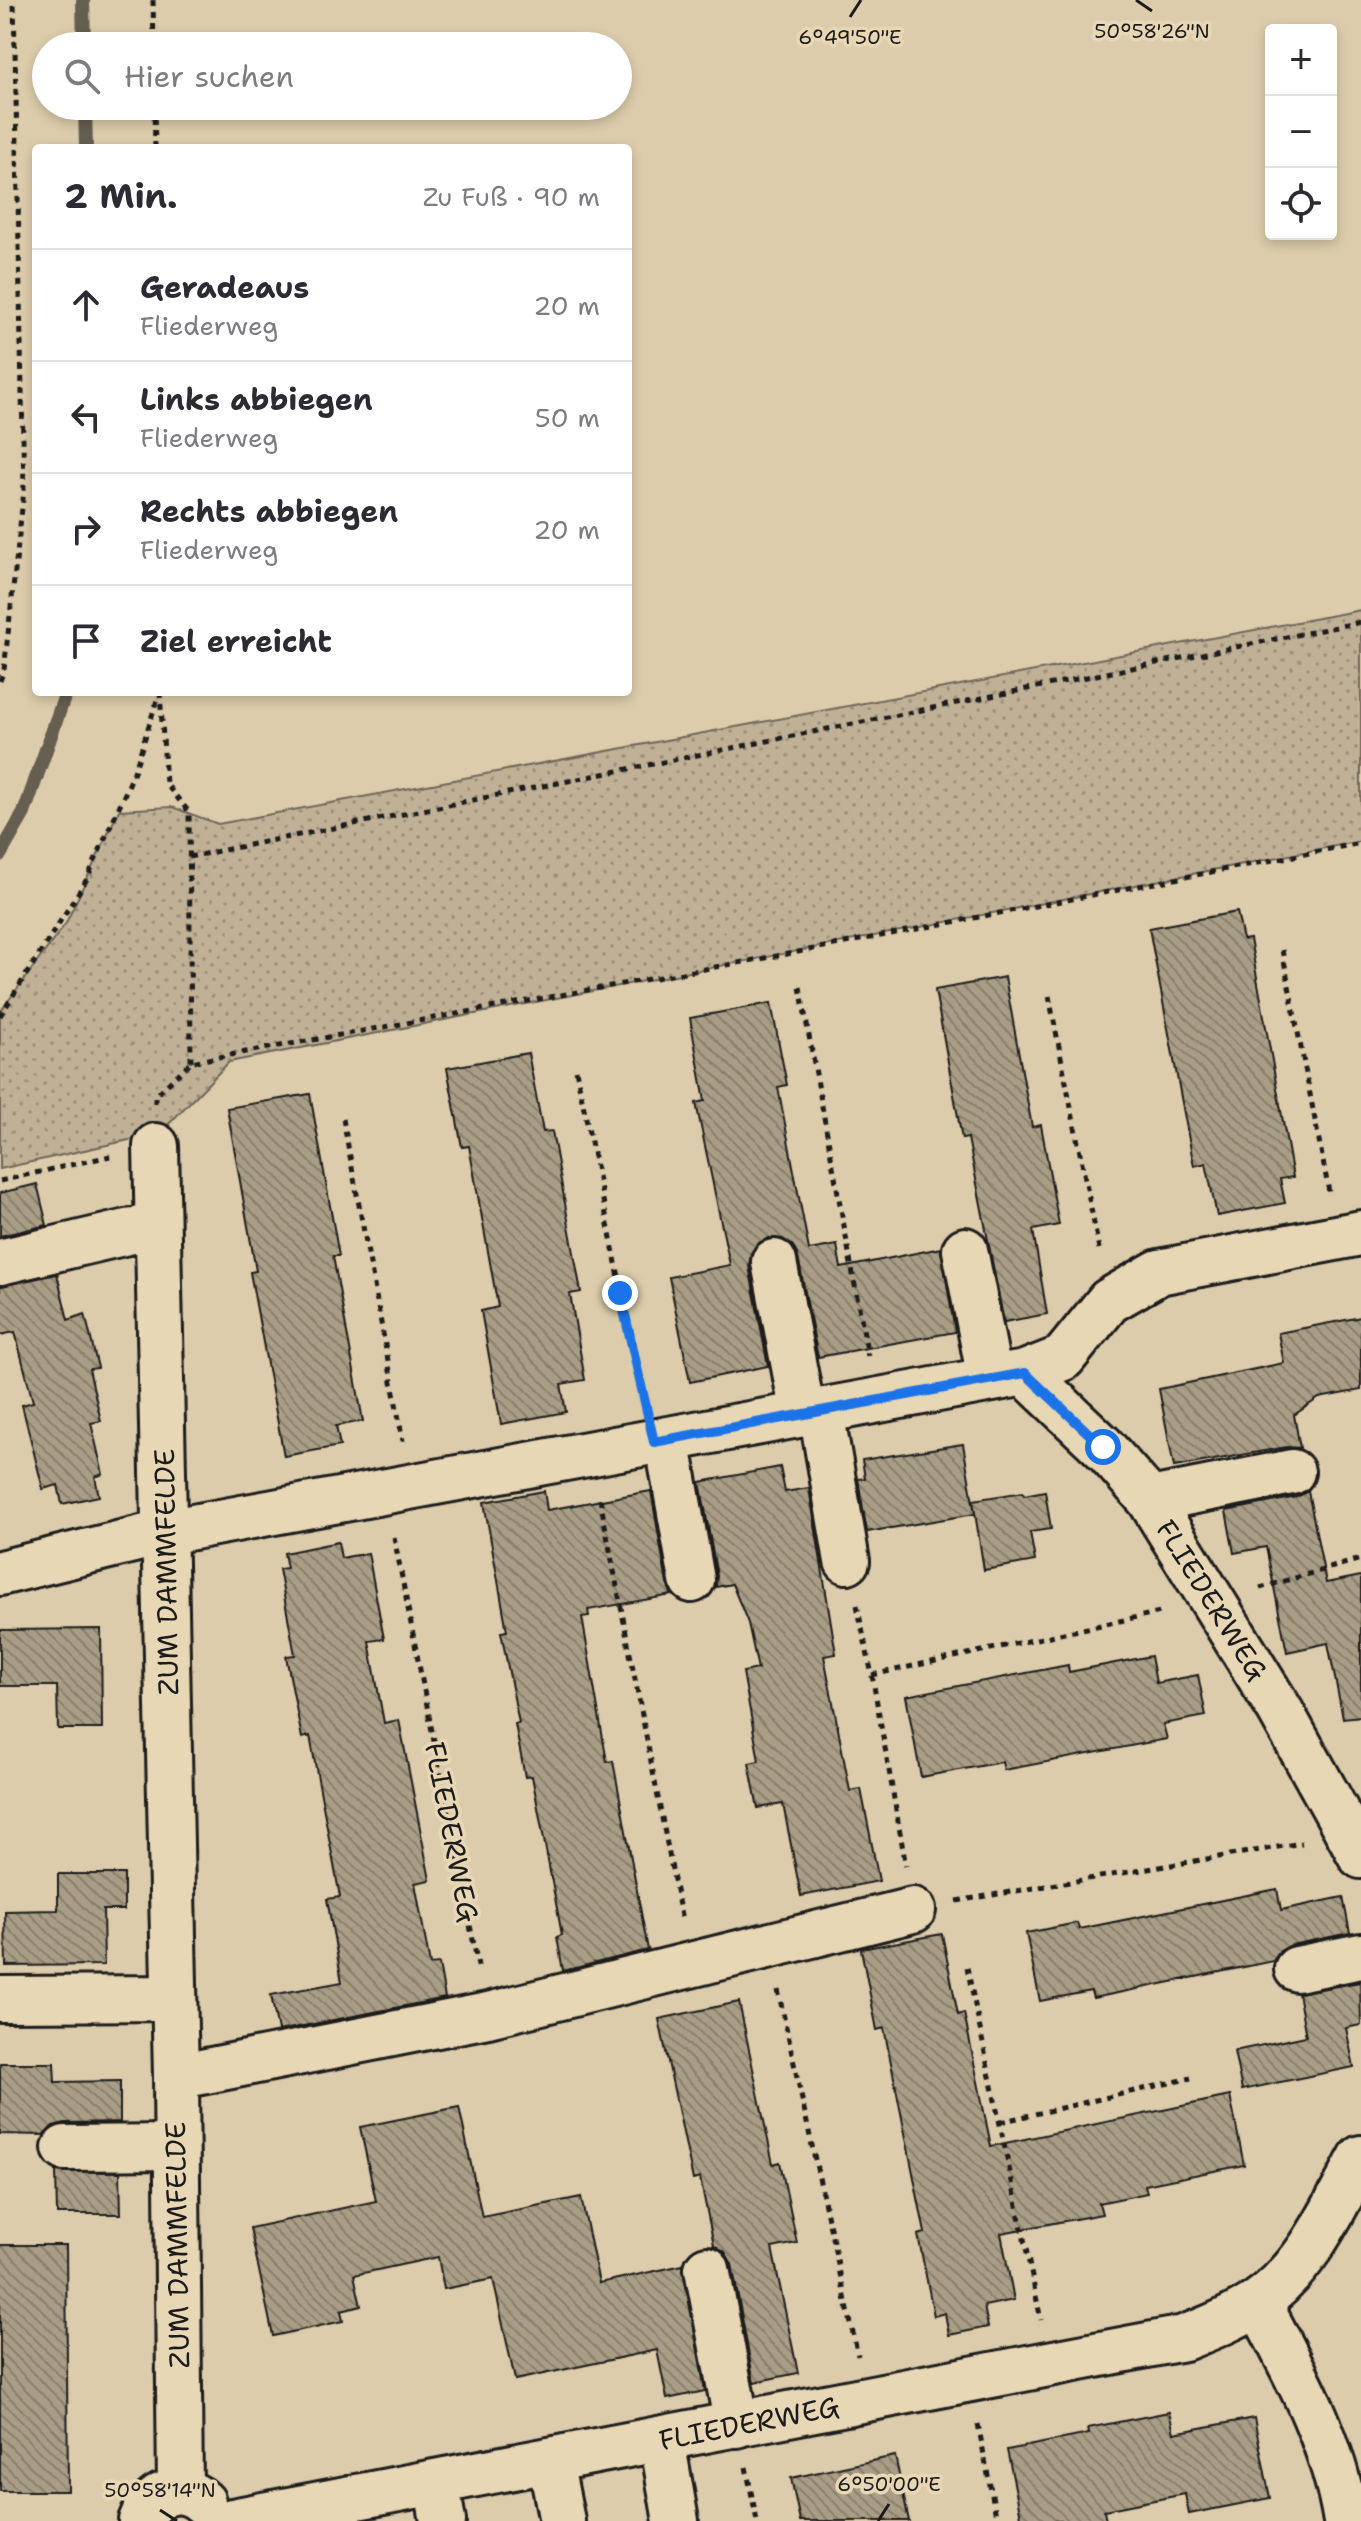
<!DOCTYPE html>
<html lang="de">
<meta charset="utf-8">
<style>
:root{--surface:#fff;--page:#f7f7f7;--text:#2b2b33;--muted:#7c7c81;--line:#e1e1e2}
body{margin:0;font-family:"Shantell Sans",sans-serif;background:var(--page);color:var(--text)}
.controls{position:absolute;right:24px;top:24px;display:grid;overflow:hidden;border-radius:8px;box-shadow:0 4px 12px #0003}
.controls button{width:72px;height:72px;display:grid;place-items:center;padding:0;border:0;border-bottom:2px solid var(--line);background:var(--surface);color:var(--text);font:40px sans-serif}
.stop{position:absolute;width:24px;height:24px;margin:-18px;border:6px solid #1a73e8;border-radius:50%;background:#fff}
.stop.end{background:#1a73e8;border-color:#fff;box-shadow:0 2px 8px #0008}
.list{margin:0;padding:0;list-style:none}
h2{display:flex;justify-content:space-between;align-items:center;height:104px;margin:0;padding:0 32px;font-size:34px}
h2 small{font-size:26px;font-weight:400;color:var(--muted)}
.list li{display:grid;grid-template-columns:52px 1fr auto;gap:24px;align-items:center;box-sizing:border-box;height:112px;padding:0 32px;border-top:2px solid var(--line)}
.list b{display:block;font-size:30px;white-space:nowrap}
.list p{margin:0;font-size:26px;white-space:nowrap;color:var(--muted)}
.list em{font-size:26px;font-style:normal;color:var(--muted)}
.icon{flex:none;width:44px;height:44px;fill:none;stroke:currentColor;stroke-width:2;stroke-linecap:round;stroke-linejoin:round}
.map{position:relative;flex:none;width:1361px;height:2521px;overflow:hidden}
.search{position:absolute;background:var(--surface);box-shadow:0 4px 12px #0003;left:32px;top:32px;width:600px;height:88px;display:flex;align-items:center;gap:20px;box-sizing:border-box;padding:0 28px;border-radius:44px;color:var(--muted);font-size:30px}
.panel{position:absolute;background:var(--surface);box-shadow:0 4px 12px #0003;left:32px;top:144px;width:600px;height:552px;border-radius:8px}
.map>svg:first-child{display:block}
.grass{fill:url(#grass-dots);stroke:#6e6659;stroke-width:2}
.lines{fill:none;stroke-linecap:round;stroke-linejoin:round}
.stream{stroke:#655f51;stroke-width:14}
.building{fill:url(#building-back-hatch);stroke:#1c1c1c;stroke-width:2}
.minor-casing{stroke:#1c1c1c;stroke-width:50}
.path{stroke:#1c1c1c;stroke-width:5;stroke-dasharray:6 6;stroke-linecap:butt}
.minor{stroke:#e8d7b4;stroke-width:44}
.route{stroke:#1a73e8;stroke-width:10}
.ticks{fill:none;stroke:#1c1c1c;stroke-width:3}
.labels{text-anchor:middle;stroke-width:7;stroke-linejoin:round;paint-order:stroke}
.street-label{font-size:28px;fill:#1c1c1c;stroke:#e8d7b4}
.ticks-label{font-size:20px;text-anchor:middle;fill:#1c1c1c;stroke:#e8d7b4;stroke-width:7;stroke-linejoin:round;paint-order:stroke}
</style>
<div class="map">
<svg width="1361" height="2521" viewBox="0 0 1361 2521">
<defs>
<pattern id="grass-dots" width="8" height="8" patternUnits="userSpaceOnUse" patternTransform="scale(2)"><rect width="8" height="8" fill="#c0b196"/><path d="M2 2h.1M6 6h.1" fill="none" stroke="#9b8f7a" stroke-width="1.8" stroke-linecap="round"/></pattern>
<pattern id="building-back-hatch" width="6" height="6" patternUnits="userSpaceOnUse" patternTransform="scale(2)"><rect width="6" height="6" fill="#a99e85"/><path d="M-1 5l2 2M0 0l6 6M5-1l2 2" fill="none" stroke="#89806c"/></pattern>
</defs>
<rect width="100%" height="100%" fill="#dcccab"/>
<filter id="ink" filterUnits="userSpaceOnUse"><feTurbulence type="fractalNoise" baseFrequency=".0125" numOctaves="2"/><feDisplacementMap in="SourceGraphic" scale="16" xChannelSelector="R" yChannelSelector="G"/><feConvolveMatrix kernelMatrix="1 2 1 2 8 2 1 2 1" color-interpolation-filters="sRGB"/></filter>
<g filter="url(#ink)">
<!-- grass -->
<path class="grass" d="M1361,610v231l-1132,221 -69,71 -160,36v-157l66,-89 53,-113 53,-3 46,17z"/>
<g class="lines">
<!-- stream -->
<path class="stream" d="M83,0l1,46
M85,106l1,42
M0,855l24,-42 42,-121"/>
</g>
<!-- building -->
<path class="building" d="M1237,912l6,28 7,-1 43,238 -13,2 5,24 -68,13 -11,-53 -12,3 -45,-238z
M1005,977l27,150 9,-2 18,100 -26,5 14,84 -43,8 -36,-184 -6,1 -27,-149z
M771,1003l16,82 -9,2 31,163 28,-5 4,23 100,-20 14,84 -137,25 -20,-100 -5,-11 -10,-7 -14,-1 -12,6 -6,9 -2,13 19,100 -78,16 -21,-105 61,-12 -34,-162 9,-2 -15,-83z
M528,1053l15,79 9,-1 29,161 -11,2 15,86 -24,4 5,28 -65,12 -20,-113 17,-4 -29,-161 -7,1 -15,-79z
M310,1094l29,162h-6l30,165 -27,5 4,20 -56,10 -34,-184 6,-1 -29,-163z
M37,1184l10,41 -47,11v-43z
M57,1274l11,46 17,-6 13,54 -9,1 12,52 -10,2 12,51 -8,3 4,19 -37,8 -4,-19 -15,4 -21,-84 11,-3 -18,-70 -15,3v-49z
M1361,1317v73l-42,8 -25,17 6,33 -13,-1 -113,20 -15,-78 125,-26 -6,-30z
M963,1444l12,70 -108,18 -9,-53 7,-1 -3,-18z
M780,1467l5,25 24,-4 27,166 -12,2 26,135 11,-2 18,92 -78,15 -18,-92 -25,4 -9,-45 10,-2 -16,-89 15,-3 -10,-46 -16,-39 -16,3 1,-11 -17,-94z
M544,1491l3,19 104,-19 16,93 5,11 -84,15 1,6 -7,1 25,145 6,-1 35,189 -85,21 -6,-34 5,-2 -30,-159 -7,1 -10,-53 4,-1 -18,-91 6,-1 -23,-129z
M1045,1491l6,38 -21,3 5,29 -51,9 -11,-70 50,-8 1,3z
M1308,1491l18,92 35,-7v140l-18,2 -15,-75 -41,9 -21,-105 -32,6 -8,-42 71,-14z
M338,1542l3,16 27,-5 16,86 -15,2 15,82 15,-3 31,160 -15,3 15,82 9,-1 6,34 -167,33 -7,-36 71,-13 -15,-83 13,-2 -30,-161 -8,2 -16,-82 9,-1 -16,-86 8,-1 -3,-15z
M101,1629l1,100h-44l-1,-43h-57v-56z
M1151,1656l5,27 42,-8 8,41 -43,8 4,15 -163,31 -2,-8 -81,15 -15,-81 162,-31 1,7z
M58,1874h66v36h-21l1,55 -98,1 -1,-55 53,-1z
M1277,1889l4,21 62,-13 7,36 -59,12 -11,6 -7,10 -180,37 -2,-7 -51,10 -14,-68 51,-10 2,6z
M942,1934l16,81 6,-2 27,133 239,-50 14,69 -99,20 2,8 -48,10 3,11 -101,19 13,67 -30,6 4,21 -39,8 -4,-22 -11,3 -16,-81 7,-2 -41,-205 -7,2 -16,-81z
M1360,1982l1,43 -15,3 8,39 -112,23 -8,-39 72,-15 -8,-43z
M739,2002l34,162 7,-2 17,81 -25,5 26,125 -44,9 -22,-118 -7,-12 -11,-7 -14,-67 -7,2 -34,-161z
M0,2063h54l1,19 65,-1v41l-55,1 -12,3 -9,9 -44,-1z
M459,2107l23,110 99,-20 18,86 84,-18 22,126 -38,8 -10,-49 -142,30 -22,-101 -49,10 -6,-32 -84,18 7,31 -20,5 2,10 -70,15 -23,-108 126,-27 -16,-74z
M56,2171l64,1 1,42h-64z
M0,2245h66l2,246h-68z
M1169,2412l5,21 80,-15 16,80 -81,16 -4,-20 -81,16 2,11h-84l-15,-71 82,-16 -1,-6z
M895,2456l14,65h-109l-9,-43z"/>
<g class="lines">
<!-- minor casing -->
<g class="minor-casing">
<path id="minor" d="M156,1146l20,931 4,414
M965,1250l25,129
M0,1262l157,-37
M774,1262l29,152
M1025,1373l78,74 47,53 130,210 81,146
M821,1411l26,150
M667,1439l25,141
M1150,1500l142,-28
M0,1573l166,-41 859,-159 38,-15 46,-57 50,-29 202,-39
M1297,1969l64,-13
M0,1999l174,-1
M176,2077l312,-62 425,-105
M65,2148l111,-1
M707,2269l30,156
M1258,2302c38,72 75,138 88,219
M662,2440l14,81
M550,2461l12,60
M436,2482l7,39
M141,2521c10,-27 38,-40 62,-19
M232,2521l952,-183c25,-10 51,-20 73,-35 50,-34 76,-94 104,-145"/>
</g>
<!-- path -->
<path class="path" d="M153,0l1,46
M154,106l1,42
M0,681l4,-11 20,-180 -10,-490
M160,692l6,92 23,28 2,250
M189,857l1172,-235
M1282,950l47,242
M800,987l68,369
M1049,996l51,258
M0,1016l87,-137 46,-104 25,-78
M576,1070l68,328
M155,1103v-7l36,-34 602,-109 568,-110
M343,1119l60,322
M0,1181l110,-25
M600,1499l82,422
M394,1537l85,434
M1260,1588l101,-29
M857,1605l15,70 34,191
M872,1675l293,-64
M957,1901l345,-58
M967,1967l74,353
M778,1990l80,366
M1000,2122l191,-44
M978,2424l19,97
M746,2467l11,54"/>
<!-- minor -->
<use href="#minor" class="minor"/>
</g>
</g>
<g class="lines" filter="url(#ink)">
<!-- route -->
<path class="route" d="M620,1293l34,149 371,-69 78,74"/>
</g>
<!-- ticks -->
<path class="ticks" d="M1136,0l16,11M850,17l11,-17M160,2510l17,11M878,2521l11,-17"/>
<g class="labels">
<!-- street labels -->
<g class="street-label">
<text transform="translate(166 1572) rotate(-91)" y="10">ZUM DAMMFELDE</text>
<text transform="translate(1212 1600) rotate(58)" y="10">FLIEDERWEG</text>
<text transform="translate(452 1832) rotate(79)" y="10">FLIEDERWEG</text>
<text transform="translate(177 2245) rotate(-91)" y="10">ZUM DAMMFELDE</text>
<text transform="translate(749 2423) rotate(-11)" y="10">FLIEDERWEG</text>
</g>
</g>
<g class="ticks-label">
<text x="1152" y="38">50°58'26"N</text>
<text x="850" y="44">6°49'50"E</text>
<text x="889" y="2491">6°50'00"E</text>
<text x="160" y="2497">50°58'14"N</text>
</g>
</svg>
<div class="controls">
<button>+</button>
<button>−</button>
<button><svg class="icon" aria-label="locate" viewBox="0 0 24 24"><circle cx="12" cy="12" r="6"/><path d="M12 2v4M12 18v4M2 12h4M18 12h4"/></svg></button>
</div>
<div class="stop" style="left:1103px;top:1447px"></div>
<div class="stop end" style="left:620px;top:1293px"></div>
<div class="search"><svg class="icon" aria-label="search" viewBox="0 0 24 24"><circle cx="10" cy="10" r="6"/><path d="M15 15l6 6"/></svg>Hier suchen</div>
<section class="panel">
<h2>2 Min.<small>Zu Fuß · 90 m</small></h2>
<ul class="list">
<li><svg class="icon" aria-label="ahead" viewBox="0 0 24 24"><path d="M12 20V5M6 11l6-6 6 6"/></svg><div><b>Geradeaus</b><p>Fliederweg</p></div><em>20 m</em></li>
<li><svg class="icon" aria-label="left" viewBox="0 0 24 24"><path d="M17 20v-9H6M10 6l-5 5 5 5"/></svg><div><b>Links abbiegen</b><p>Fliederweg</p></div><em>50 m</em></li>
<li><svg class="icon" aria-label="right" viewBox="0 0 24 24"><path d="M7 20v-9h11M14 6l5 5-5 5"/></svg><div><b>Rechts abbiegen</b><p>Fliederweg</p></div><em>20 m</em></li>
<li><svg class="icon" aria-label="arrive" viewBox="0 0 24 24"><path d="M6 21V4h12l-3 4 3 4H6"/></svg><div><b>Ziel erreicht</b></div></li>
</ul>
</section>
</div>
